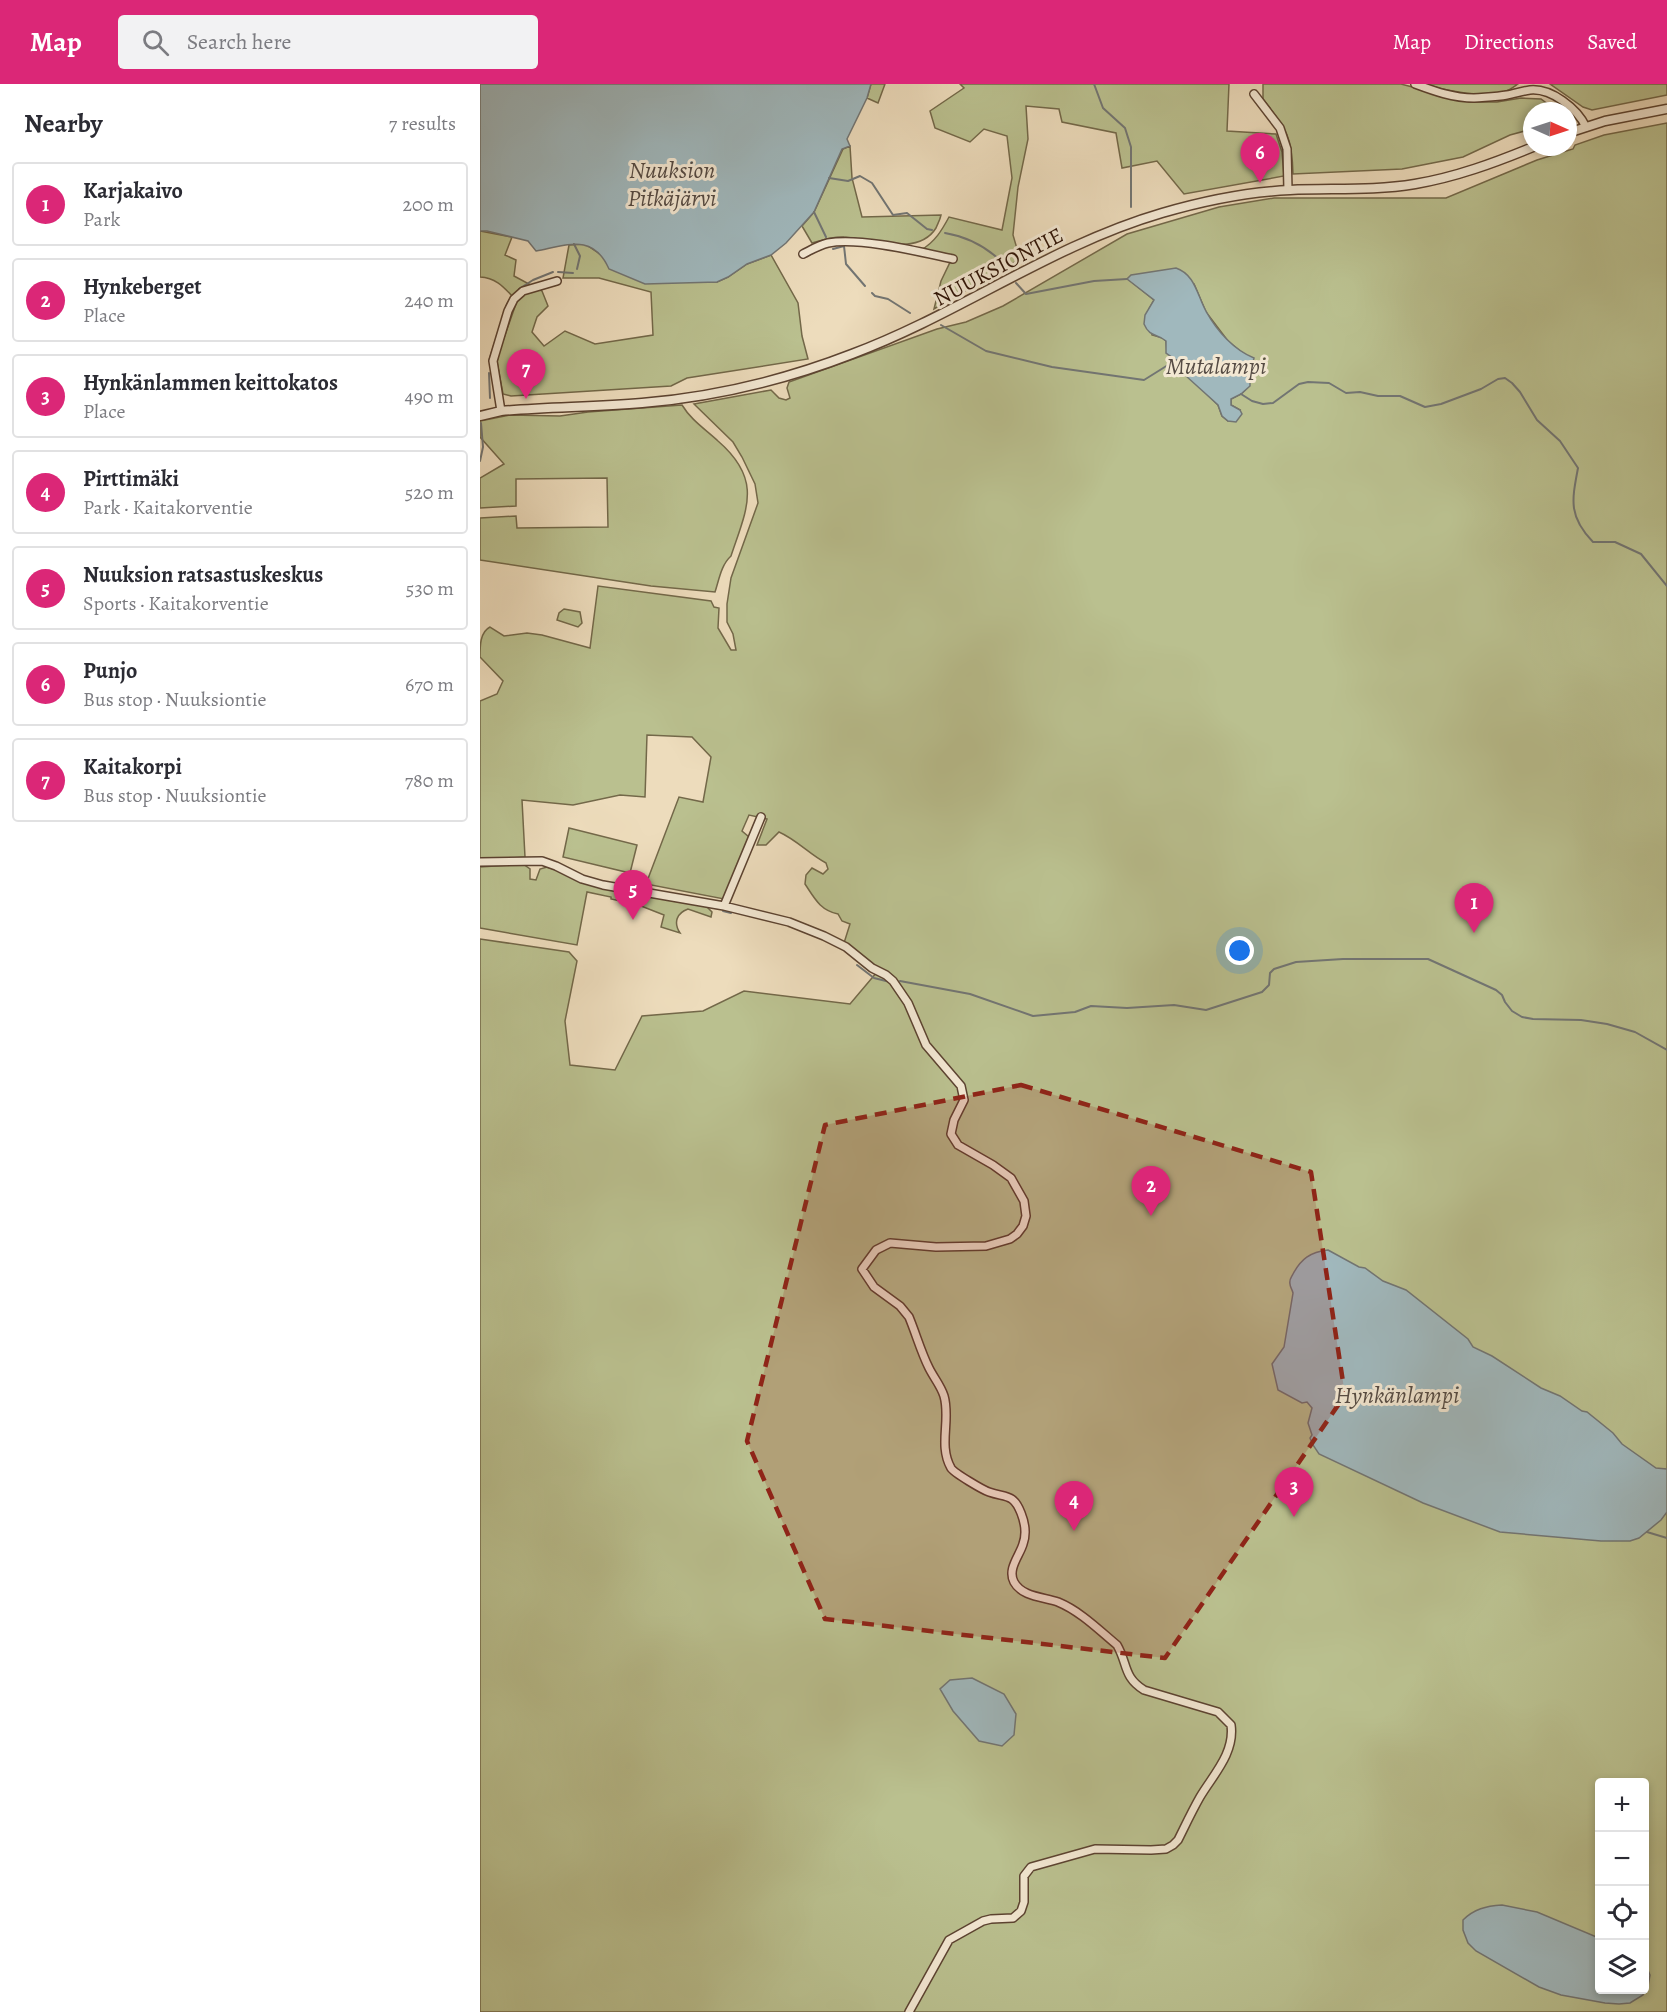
<!DOCTYPE html>
<meta charset="utf-8">
<style>
:root{--surface:#fff;--page:#f2f2f3;--text:#2b2b33;--muted:#7c7c81;--line:#e1e1e2;--accent:#db2777}
body{margin:0;font-family:Alegreya,serif;background:var(--page);color:var(--text)}
.controls{position:absolute;right:18px;bottom:18px;display:grid;overflow:hidden;border-radius:6px;box-shadow:0 3px 9px #0003}
.controls button{width:54px;height:54px;display:grid;place-items:center;padding:0;border:0;border-bottom:2px solid var(--line);background:var(--surface);color:var(--text);font:30px sans-serif}
.compass{position:absolute;left:1043px;top:18px;width:54px;height:54px;border-radius:50%;background:var(--surface);box-shadow:0 3px 9px #0003;rotate:93deg}
.you{position:absolute;left:760px;top:867px;width:21px;height:21px;margin:-15px;border:4px solid #fff;border-radius:50%;background:#1a73e8;box-shadow:0 0 0 9px #1a73e833}
.badge{display:grid;place-items:center;width:39px;height:39px;border-radius:50%;background:var(--accent);color:#fff;font-size:20px;font-weight:700}
.pin{position:absolute;translate:-50% -50px;filter:drop-shadow(0 2px 3px #0008)}
.pin::after{content:'';position:absolute;top:32px;width:21px;height:18px;background:inherit;clip-path:polygon(0 0,100% 0,50% 100%)}
.list{margin:0;padding:0;list-style:none}
h2{display:flex;justify-content:space-between;align-items:center;height:78px;margin:0;padding:0 24px;font-size:26px}
h2 small{font-size:20px;font-weight:400;color:var(--muted)}
.list li{display:grid;grid-template-columns:39px 1fr auto;gap:18px;align-items:center;box-sizing:border-box;height:84px;margin:0 12px 12px;padding:0 12px;border:2px solid var(--line);border-radius:6px}
.list b{display:block;font-size:22px;white-space:nowrap}
.list p{margin:0;font-size:20px;white-space:nowrap;color:var(--muted)}
.list em{font-size:20px;font-style:normal;color:var(--muted)}
.icon{flex:none;width:33px;height:33px;fill:none;stroke:currentColor;stroke-width:2;stroke-linecap:round;stroke-linejoin:round}
.map{position:relative;flex:none;width:1187px;height:1928px;overflow:hidden}
header{display:flex;align-items:center;gap:36px;box-sizing:border-box;height:84px;padding:0 30px;background:var(--accent);color:#fff}
header strong{font-size:28px}
nav{display:flex;gap:33px;margin-inline-start:auto;font-size:21px}
.search{width:420px;height:54px;background:var(--page);display:flex;align-items:center;gap:15px;box-sizing:border-box;padding:0 21px;border-radius:6px;color:var(--muted);font-size:22px}
main{display:flex}
aside{flex:1;background:var(--surface)}
.map>svg:first-child{display:block}
.green{fill:#bac08f;stroke:#736849;stroke-width:1.5;fill-rule:evenodd}
.water{fill:#a0b8bd;stroke:#727573;stroke-width:1.5}
.lines{fill:none;stroke-linecap:round;stroke-linejoin:round}
.stream{stroke:#727573;stroke-width:2}
.minor-casing{stroke:#5c4331;stroke-width:10}
.tertiary-casing{stroke:#5c4331;stroke-width:11}
.minor{stroke:#f3e8d3;stroke-width:7}
.tertiary{stroke:#f3e8d3;stroke-width:8}
.marked{fill:#8f2418;fill-opacity:0.2;stroke:#8f2418;stroke-width:4.5;stroke-dasharray:12 8;stroke-linejoin:round}
.labels{text-anchor:middle;stroke-width:6;stroke-linejoin:round;paint-order:stroke}
.street-label{font-size:22px;fill:#2c1003;stroke:#f3e8d3}
.water-label{font-size:24px;font-style:italic;fill:#554b44;stroke:#f3e8d3}
</style>
<header>
<strong>Map</strong>
<div class="search"><svg class="icon" aria-label="search" viewBox="0 0 24 24"><circle cx="10" cy="10" r="6"/><path d="M15 15l6 6"/></svg>Search here</div>
<nav><a>Map</a><a>Directions</a><a>Saved</a></nav>
</header>
<main>
<aside>
<h2>Nearby<small>7 results</small></h2>
<ul class="list">
<li><span class="badge">1</span><div><b>Karjakaivo</b><p>Park</p></div><em>200 m</em></li>
<li><span class="badge">2</span><div><b>Hynkeberget</b><p>Place</p></div><em>240 m</em></li>
<li><span class="badge">3</span><div><b>Hynkänlammen keittokatos</b><p>Place</p></div><em>490 m</em></li>
<li><span class="badge">4</span><div><b>Pirttimäki</b><p>Park · Kaitakorventie</p></div><em>520 m</em></li>
<li><span class="badge">5</span><div><b>Nuuksion ratsastuskeskus</b><p>Sports · Kaitakorventie</p></div><em>530 m</em></li>
<li><span class="badge">6</span><div><b>Punjo</b><p>Bus stop · Nuuksiontie</p></div><em>670 m</em></li>
<li><span class="badge">7</span><div><b>Kaitakorpi</b><p>Bus stop · Nuuksiontie</p></div><em>780 m</em></li>
</ul>
</aside>
<div class="map">
<svg width="1187" height="1928" viewBox="0 0 1187 1928">
<rect width="100%" height="100%" fill="#eddcbc"/>
<filter id="stains"><feTurbulence type="fractalNoise" baseFrequency=".00333" numOctaves="4"/><feColorMatrix values="0 0 0 0 .2 0 0 0 0 .09 0 0 0 0 .02 0 0 0 .5 -.17"/></filter>
<radialGradient id="worn" r=".72"><stop offset=".6" stop-color="#630" stop-opacity="0"/><stop offset="1" stop-color="#630" stop-opacity=".3"/></radialGradient>
<!-- green -->
<path class="green" d="M391,0h14l-7,19 -11,-5z
M480,0h269l-2,47 49,3 6,18 2,24 -100,18 -27,-33 -35,7 -6,-35 -54,-11 -3,-13 -33,-3 2,33 -10,48 -5,48 7,24 -86,50 7,-28 12,-25 -32,-6c14,-8 21,-20 28,-33l53,13 10,-52 -5,-42 -23,-7 -14,13 -35,-14 -5,-17 34,-23z
M783,0h138l68,18h28l24,-4 20,1 16,12h-25v18l-22,6 -47,22 -61,12 -109,5c-1,-39 -7,-45 -30,-75z
M946,0h92c-3,2 -8,6 -12,7 -18,8 -61,0 -80,-7z
M1070,0h117v11l-75,15 -9,-3z
M1187,39v1889h-1187v-1073l89,13 8,9 -12,60 5,44 45,5 27,-54 61,-5 41,-20 106,13 27,-32 -33,-29 6,-19 -8,-3 -4,-7c-18,-4 -23,-15 -33,-30l1,-9 6,-7 11,6 5,-5 -2,-6c-17,-9 -29,-23 -47,-31l-13,13h-9l10,-26 -18,-4 -7,16 7,6 -25,62 -78,-15 33,-87 24,5 8,-45 -19,-20 -45,-2 -2,62 -25,-2 -47,10 -51,-5 3,57 -45,3v-159l17,-7 6,-13 -23,-24c0,-11 0,-25 10,-30l14,9 23,-3 15,2 48,13 8,-62 113,15 3,6 5,1 -1,20 13,22h5l-3,-16 -6,-12v-18l4,-26 27,-75 -3,-19 -13,-27 -9,-15 -39,-38 77,-14 8,8 7,2 4,-2 -3,-10 2,-6 148,-53 29,-7 37,-16 124,-72 92,-27 55,-9h172l91,-38 36,-11 2,-4 29,-10zM648,195l66,5 12,28 22,29 17,14 7,13 -6,21 -5,5 -10,5v6l9,5 -12,11 -6,-5 -4,-11 -15,-15 -21,-31 -15,-6 -1,-12 -3,-3 -11,-3 -3,-26 5,-9zM1120,1698h44v208h-44z
M370,62l2,32 10,39 79,-2c-1,5 -3,8 -5,13 -18,29 -64,11 -92,9 -10,-1 -22,3 -32,6l-10,-17 12,-14 29,-63z
M0,147l32,6 -7,18 11,5 -2,16 28,15 6,15 -11,11 -5,15 12,14 21,-15 30,13 58,-9 -2,-43 -52,-14h-36l6,-33 16,-1 18,12 94,26h20l11,-5 19,-13 24,-9 27,48 4,33 6,23 -121,19 -16,8 -160,10 -8,-2 -6,-32 2,-10 18,-51c-12,-12 -19,-23 -37,-24z
M202,321c9,15 23,24 36,36 45,39 29,67 13,115 -10,9 -12,24 -16,36l-64,-6 -171,-26v-42l36,-2 1,12 91,-1 -1,-49 -91,1v27l-36,2v-30l24,-14 -24,-27v-16l30,-6 50,1 28,-4z
M84,525l16,3 2,11 -4,4 -21,-7 2,-7z
M89,744l68,17 -7,28 -67,-16z
M43,780l7,5v10l6,1 4,-11 7,-2 79,26 3,2 1,6 -1,2 -18,-4v-2l-24,-5 -10,53 -97,-17v-61z
M166,810l60,12 6,6 -1,5 -23,-8c-11,4 -15,13 -8,24l-19,-6 3,-12 -23,-9 1,-10z"/>
<!-- water -->
<path class="water" d="M0,0h391l-4,14 -20,41 3,7 -8,3 -28,63 -28,31 -15,12 -24,9 -19,13 -11,5 -72,2 -36,-15c-16,-36 -41,-24 -73,-18l-8,-10 -41,-10h-7z
M696,184c20,7 21,28 31,45 10,18 27,37 47,45l-4,17v11l-9,8 -10,5v6l9,5 2,4 -6,8 -8,-1 -6,-5 -4,-11 -32,-29 -1,-13 -2,-3h-7l-10,-7v-12c-9,-8 -16,-3 -22,-17l1,-9 9,-15 -27,-21 4,-4z
M848,1166l31,17 6,1 18,13 23,9 62,49 5,8 19,9 49,32 19,8 22,15 5,1 26,21 9,11 34,24 11,1v43l-6,8 -22,18 -9,3h-29l-101,-9 -77,-29 -104,-49 -6,-9 -3,-7 2,-3 -4,-12 4,-15 -5,-6 -5,1 -24,-13 -6,-26 12,-17 9,-54c-1,-4 -3,-6 -3,-9 -1,-5 1,-6 3,-10 8,-15 17,-22 35,-24z
M492,1594l32,16 12,20 -2,21 -12,11 -23,-5 -26,-30 -13,-22 10,-9z
M1022,1821l35,7 62,26 1,52h44l1,-27 5,12 -2,11 -5,9 -13,8 -11,1 -14,-1 -44,-8 -22,-8 -63,-36 -8,-8 -5,-13v-10c11,-11 23,-14 39,-15z"/>
<g class="lines">
<!-- stream -->
<path class="stream" d="M614,0l9,24 22,20 6,19v60
M349,94l19,3 12,-5 12,7 21,32 14,-2 20,16 5,1
M334,128l12,25
M465,149c24,4 46,17 62,34
M94,160l6,12 -3,13
M353,165l11,-3 2,18 19,22
M78,188l15,1
M536,199l10,11 68,-13 33,-2
M39,205l14,-9 20,-8
M392,209l3,3 13,3 22,14
M461,241l45,26 66,16 92,13 32,-20
M9,277l18,-57 3,-5
M9,289l1,25
M761,310l11,7 11,3 10,-1 26,-19 9,-2 21,1 17,10 14,-1 18,4h22l25,11 16,-3 40,-15 17,-10 7,-1 7,5 8,9 17,28 23,21 18,27c-6,32 -10,48 15,74h22l26,12 26,32
M0,377l3,-14 -2,-24
M243,827l8,2
M377,881l17,13 16,4
M420,897l70,13 63,22 42,-4 16,-6 36,2 47,-3 32,5 56,-18 7,-7 1,-12 4,-4 22,-7 47,-3h85l68,31 6,5 3,7 7,9 10,6 11,2 48,1 26,4 28,8 32,18
M1167,1448l20,6"/>
<!-- minor casing -->
<g class="minor-casing">
<path id="minor" d="M935,0c19,7 38,14 59,14 11,-1 22,-1 33,-3 7,-1 15,-4 23,-5 21,-2 47,18 56,37
M774,10l26,34 7,21 1,41
M323,170c8,-4 16,-9 25,-11 32,-6 92,9 125,16
M21,327l-8,-50 15,-50 6,-12 9,-8 34,-10
M0,778l62,-1 14,5 26,13 21,6 121,21 65,16 35,14 22,11 26,21 14,7 7,6 15,22 18,42 35,41 3,14 -10,20 -3,14 7,11 35,20 18,13 13,23 2,15 -3,10 -6,8 -7,5 -24,7 -50,1 -46,-4 -14,7 -14,19 12,18 26,19 9,11c7,17 12,35 20,51 5,10 12,18 15,28 7,24 -6,49 7,72 3,5 32,22 38,24 17,6 24,1 32,21 4,10 6,20 2,31 -3,11 -16,25 -9,38 8,15 30,15 44,20 22,9 41,28 59,43 11,19 6,32 27,45l74,22 13,13c4,28 -18,50 -31,72 -8,14 -15,29 -22,43l-5,5 -7,4 -15,1 -56,-1 -64,18 -7,9v26l-3,9 -8,7 -22,1 -8,2 -34,19 -40,72
M244,822l37,-89"/>
</g>
<!-- tertiary casing -->
<g class="tertiary-casing">
<path id="tertiary" d="M1088,49l37,-12 62,-12
M0,332l21,-5c47,-4 94,-4 141,-8 71,-6 143,-23 210,-49 107,-40 200,-109 310,-141 41,-12 85,-21 128,-23 42,-2 83,1 125,-6 41,-7 79,-21 118,-37"/>
</g>
<!-- minor -->
<use href="#minor" class="minor"/>
<!-- tertiary -->
<use href="#tertiary" class="tertiary"/>
</g>
<!-- marked area -->
<path class="marked" d="M541,1001l290,87 34,223 -180,263 -340,-39 -78,-178 78,-316z"/>
<g class="labels">
<!-- street labels -->
<g class="street-label">
<text transform="translate(518 182) rotate(-28)" y="8">NUUKSIONTIE</text>
</g>
<!-- water labels -->
<g class="water-label">
<text x="192" y="94">Nuuksion<tspan x="192" dy="28">Pitkäjärvi</tspan></text>
<text x="736" y="290">Mutalampi</text>
<text x="917" y="1319">Hynkänlampi</text>
</g>
</g>
<rect width="100%" height="100%" filter="url(#stains)"/>
<rect width="100%" height="100%" fill="url(#worn)"/>
</svg>
<div class="controls">
<button>+</button>
<button>−</button>
<button><svg class="icon" aria-label="locate" viewBox="0 0 24 24"><circle cx="12" cy="12" r="6"/><path d="M12 2v4M12 18v4M2 12h4M18 12h4"/></svg></button>
<button><svg class="icon" aria-label="layers" viewBox="0 0 24 24"><path d="M12 4l9 5-9 5-9-5zM3 14l9 5 9-5"/></svg></button>
</div>
<svg class="compass" viewBox="-18 -18 36 36"><path d="M0-13l5 13h-10z" fill="#e53935"/><path d="M0 13l5-13h-10z" fill="#7c7c81"/></svg>
<div class="you"></div>
<div class="pin badge" style="left:994px;top:849px">1</div>
<div class="pin badge" style="left:671px;top:1132px">2</div>
<div class="pin badge" style="left:814px;top:1433px">3</div>
<div class="pin badge" style="left:594px;top:1447px">4</div>
<div class="pin badge" style="left:153px;top:836px">5</div>
<div class="pin badge" style="left:780px;top:99px">6</div>
<div class="pin badge" style="left:46px;top:315px">7</div>
</div>
</main>
